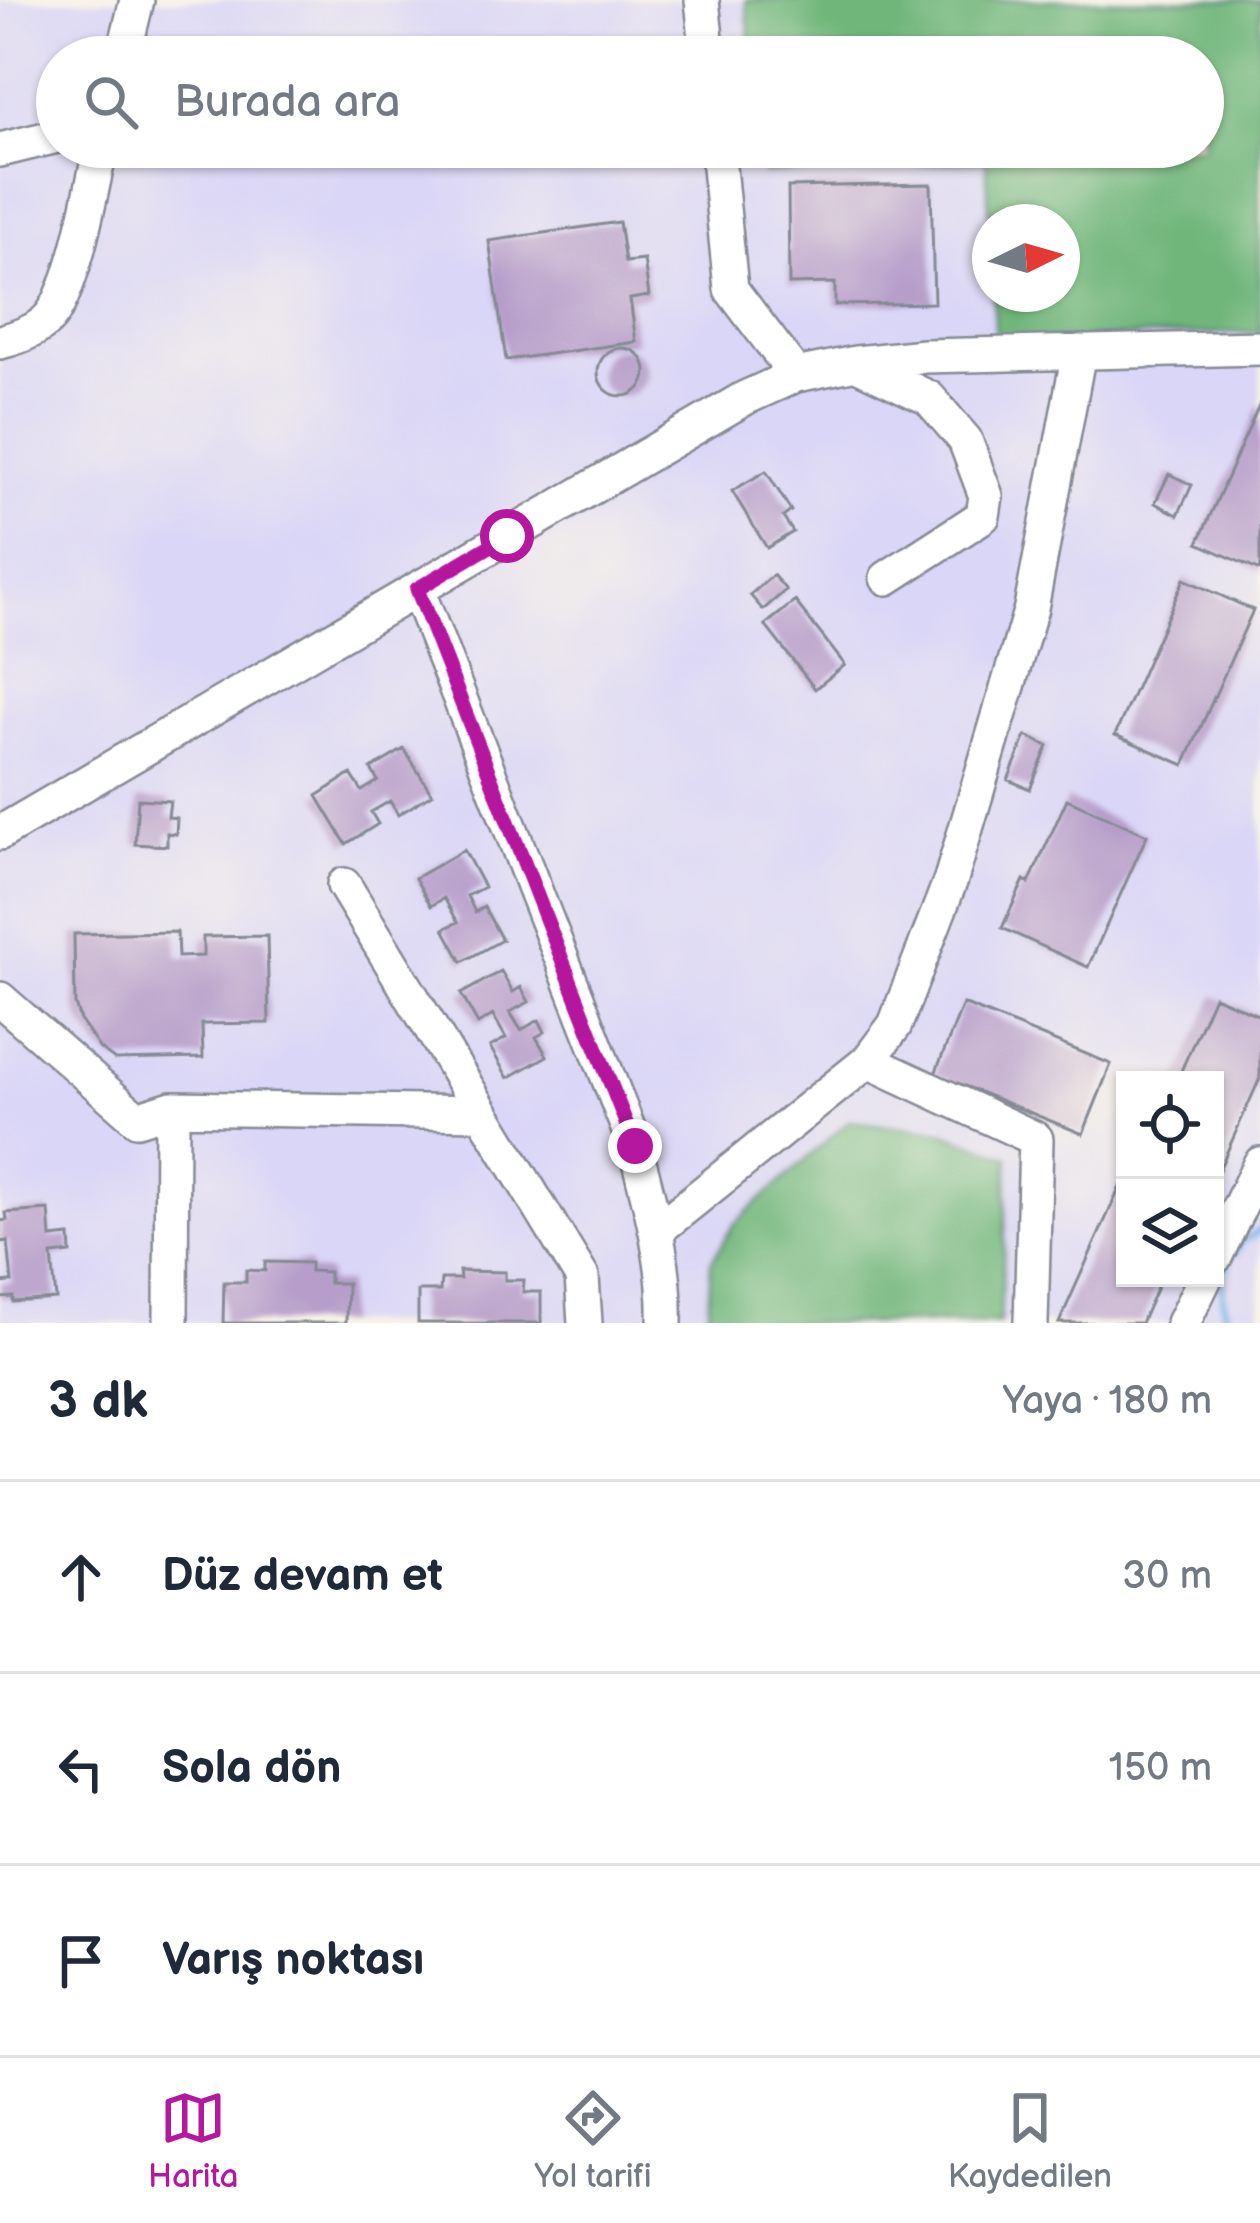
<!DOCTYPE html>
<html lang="tr">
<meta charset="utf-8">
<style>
:root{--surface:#fff;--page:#f2f2f3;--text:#1f2937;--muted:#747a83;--line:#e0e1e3;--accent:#b5179e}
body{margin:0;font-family:"Balsamiq Sans",sans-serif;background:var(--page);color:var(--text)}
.controls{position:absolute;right:36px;bottom:36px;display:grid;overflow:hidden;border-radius:0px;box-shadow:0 3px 9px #0004}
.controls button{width:108px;height:108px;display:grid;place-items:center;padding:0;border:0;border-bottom:3px solid var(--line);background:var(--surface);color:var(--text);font:60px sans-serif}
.compass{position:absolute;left:972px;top:204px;width:108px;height:108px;border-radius:50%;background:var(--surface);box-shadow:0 3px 9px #0004;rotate:85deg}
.stop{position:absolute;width:36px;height:36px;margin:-27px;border:9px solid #b5179e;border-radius:50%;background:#fff}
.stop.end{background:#b5179e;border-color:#fff;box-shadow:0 3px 12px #0008}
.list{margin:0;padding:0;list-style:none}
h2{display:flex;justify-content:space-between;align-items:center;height:156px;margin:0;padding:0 48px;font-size:51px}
h2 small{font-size:39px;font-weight:400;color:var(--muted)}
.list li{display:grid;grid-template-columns:78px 1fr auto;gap:36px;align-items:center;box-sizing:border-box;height:192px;padding:0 48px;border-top:3px solid var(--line)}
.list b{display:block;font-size:45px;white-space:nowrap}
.list em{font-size:39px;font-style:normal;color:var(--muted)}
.icon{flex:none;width:66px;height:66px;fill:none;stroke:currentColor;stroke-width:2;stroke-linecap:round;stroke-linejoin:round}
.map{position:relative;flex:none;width:1260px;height:1323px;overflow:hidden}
.search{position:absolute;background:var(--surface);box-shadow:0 3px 9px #0004;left:36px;right:36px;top:36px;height:132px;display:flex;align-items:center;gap:30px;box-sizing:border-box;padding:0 42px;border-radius:66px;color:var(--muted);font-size:45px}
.sheet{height:732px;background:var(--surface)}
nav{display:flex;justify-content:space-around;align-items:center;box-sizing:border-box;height:168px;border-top:3px solid var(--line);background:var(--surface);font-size:33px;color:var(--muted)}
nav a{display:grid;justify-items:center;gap:6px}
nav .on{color:var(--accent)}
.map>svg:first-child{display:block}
.built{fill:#dad6f7;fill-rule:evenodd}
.forest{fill:#70b67a;stroke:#46726c;stroke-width:3}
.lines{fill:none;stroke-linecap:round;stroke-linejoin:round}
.stream{stroke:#7ab2ea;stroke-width:8}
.building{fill:#b69dca}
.minor-casing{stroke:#868a94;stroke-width:38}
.minor{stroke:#fff;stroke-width:33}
.route{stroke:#b5179e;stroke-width:15}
</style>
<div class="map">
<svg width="1260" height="1323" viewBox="0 0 1260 1323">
<rect width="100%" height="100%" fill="#f7f3e8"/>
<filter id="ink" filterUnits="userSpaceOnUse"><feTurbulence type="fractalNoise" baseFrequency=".00833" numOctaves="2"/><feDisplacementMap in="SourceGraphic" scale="24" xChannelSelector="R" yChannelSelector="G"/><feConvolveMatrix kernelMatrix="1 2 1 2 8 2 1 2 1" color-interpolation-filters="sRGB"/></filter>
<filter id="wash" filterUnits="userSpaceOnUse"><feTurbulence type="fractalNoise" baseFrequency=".004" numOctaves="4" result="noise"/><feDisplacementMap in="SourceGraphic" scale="48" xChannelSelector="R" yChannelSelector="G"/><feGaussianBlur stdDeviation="2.7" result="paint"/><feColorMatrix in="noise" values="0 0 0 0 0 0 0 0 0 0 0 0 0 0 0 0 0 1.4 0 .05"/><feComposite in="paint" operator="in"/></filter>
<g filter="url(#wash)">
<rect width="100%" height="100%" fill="#f2e4ca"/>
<!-- built -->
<path class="built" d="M0,0h1260v1323h-1260zM57,57h1146v90h-1146zM990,222h72v72h-72zM1125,1080h90v198h-90z"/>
<!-- forest -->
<path class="forest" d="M746,0h514v332l-264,9 -3,-47h69v-72h-72v4l-4,-66 -222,14 -3,-27h442v-90h-451z
M849,1121l90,10 70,26 -9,166h-293l4,-61 23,-38z"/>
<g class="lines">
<!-- stream -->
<path class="stream" d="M1235,1253l7,-12 18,-10
M1226,1323l-5,-49 6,-8"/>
</g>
<g id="blocks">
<!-- building -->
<path class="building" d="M931,184l3,119 -99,2v-22l-46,1 -1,-97z
M619,222l6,40 19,-2 5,36 -19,3 6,43 -130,18 -17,-119z
M598 372a24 24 0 1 1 48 0a24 24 0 1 1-48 0Z
M1260,403v168l-62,-28z
M766,471l25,40 -8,6 10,15 -26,16 -35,-57z
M1169,474l23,11 -14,30 -23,-12z
M773,575l13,15 -23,20 -13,-15z
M1184,579l69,31 -69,155 -69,-30z
M795,601l50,64 -30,24 -50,-64z
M1026,736l22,10 -18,43 -22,-9z
M404,749l28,45 -34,21 -8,-14 -19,11 7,12 -32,20 -29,-48 34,-22 11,17 16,-10 -7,-12z
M138,799l32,2 -2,16 9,1 -1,16 -9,-1v13l-32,-2z
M1067,799l80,36 -59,132 -86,-39 22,-48 5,3z
M464,850l20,37 -17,9 8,16 9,-5 18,33 -40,22 -18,-33 14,-7 -14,-24 -13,8 -16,-28z
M177,932l1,25 25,-1v-19l64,-1 2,87 -67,1 1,34 -88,2 -15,-11 -20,-29 -5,-16 -1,-70z
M501,971l12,21 8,-5 8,15 -19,10 11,18 18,-10 6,12 -9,5 11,19 -39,22 -18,-31 16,-9 -13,-23 -15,9 -17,-30z
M1214,996l46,20v62l-42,94 -3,-1v-91h-38z
M963,1004l148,60 -28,70 -148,-60z
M1120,1187l5,2v89h36l-20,45h-82z
M49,1210l2,28 19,-2 1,17 -19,2 4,44 -43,3v-5l-13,1v-15l12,-1 -4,-41 -8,1v-21l7,-1 -1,-7z
M265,1262l45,1v8l19,1v11h18l-1,40h-123l1,-41h22v-12l19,1z
M459,1271l46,1v8h19l-1,12h18v31h-123v-32h22l1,-12h19z"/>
</g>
</g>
<g filter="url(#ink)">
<use href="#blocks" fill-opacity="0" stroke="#868a94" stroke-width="3"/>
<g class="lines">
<!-- minor casing -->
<g class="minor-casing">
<path id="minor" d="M702,0l6,57
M123,57l14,-57
M717,147l14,142 65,86
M0,150l57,-14
M0,342c16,-4 39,-12 50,-25 25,-31 41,-128 51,-170
M857,364l72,34 36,42 21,56 -3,20 -96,62
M417,589l218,557c15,58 32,116 30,177
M0,833l745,-435 51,-23 60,-12 68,-7 336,-8
M344,885l238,392 3,46
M0,999l137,120 35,-11 310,5
M868,1061l168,78 -5,184
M656,1231l212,-170 27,-36 56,-146 80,-271 48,-256
M1215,1257l45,-93
M171,1323l1,-215
M1183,1323l22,-45"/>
</g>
<!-- minor -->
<use href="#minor" class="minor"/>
</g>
</g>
<g class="lines" filter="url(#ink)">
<!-- route -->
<path class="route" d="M507,536l-90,53 218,557"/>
</g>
</svg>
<div class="controls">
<button><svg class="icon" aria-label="locate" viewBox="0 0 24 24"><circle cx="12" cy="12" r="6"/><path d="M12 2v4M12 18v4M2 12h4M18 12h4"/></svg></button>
<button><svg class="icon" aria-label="layers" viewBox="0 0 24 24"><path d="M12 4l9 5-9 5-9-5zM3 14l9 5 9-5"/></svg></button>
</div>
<svg class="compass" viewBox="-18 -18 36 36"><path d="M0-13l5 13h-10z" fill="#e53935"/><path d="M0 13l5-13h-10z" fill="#747a83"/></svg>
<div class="stop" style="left:507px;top:536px"></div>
<div class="stop end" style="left:635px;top:1146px"></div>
<div class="search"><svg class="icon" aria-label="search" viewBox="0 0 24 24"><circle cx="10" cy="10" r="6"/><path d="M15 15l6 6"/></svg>Burada ara</div>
</div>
<section class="sheet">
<h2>3 dk<small>Yaya · 180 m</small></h2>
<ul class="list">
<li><svg class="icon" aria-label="ahead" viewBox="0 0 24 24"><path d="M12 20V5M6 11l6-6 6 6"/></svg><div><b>Düz devam et</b></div><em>30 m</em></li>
<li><svg class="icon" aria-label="left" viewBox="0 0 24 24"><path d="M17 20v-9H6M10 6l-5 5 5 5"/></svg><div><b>Sola dön</b></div><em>150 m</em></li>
<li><svg class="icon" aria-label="arrive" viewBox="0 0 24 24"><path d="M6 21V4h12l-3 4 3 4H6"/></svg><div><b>Varış noktası</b></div></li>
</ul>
</section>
<nav>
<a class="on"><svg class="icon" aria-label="map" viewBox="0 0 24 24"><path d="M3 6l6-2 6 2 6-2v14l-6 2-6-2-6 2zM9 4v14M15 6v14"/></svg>Harita</a>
<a><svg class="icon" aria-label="directions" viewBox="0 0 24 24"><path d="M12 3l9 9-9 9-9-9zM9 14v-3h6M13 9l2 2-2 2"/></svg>Yol tarifi</a>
<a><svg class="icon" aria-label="saved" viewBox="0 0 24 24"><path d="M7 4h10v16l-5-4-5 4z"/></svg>Kaydedilen</a>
</nav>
